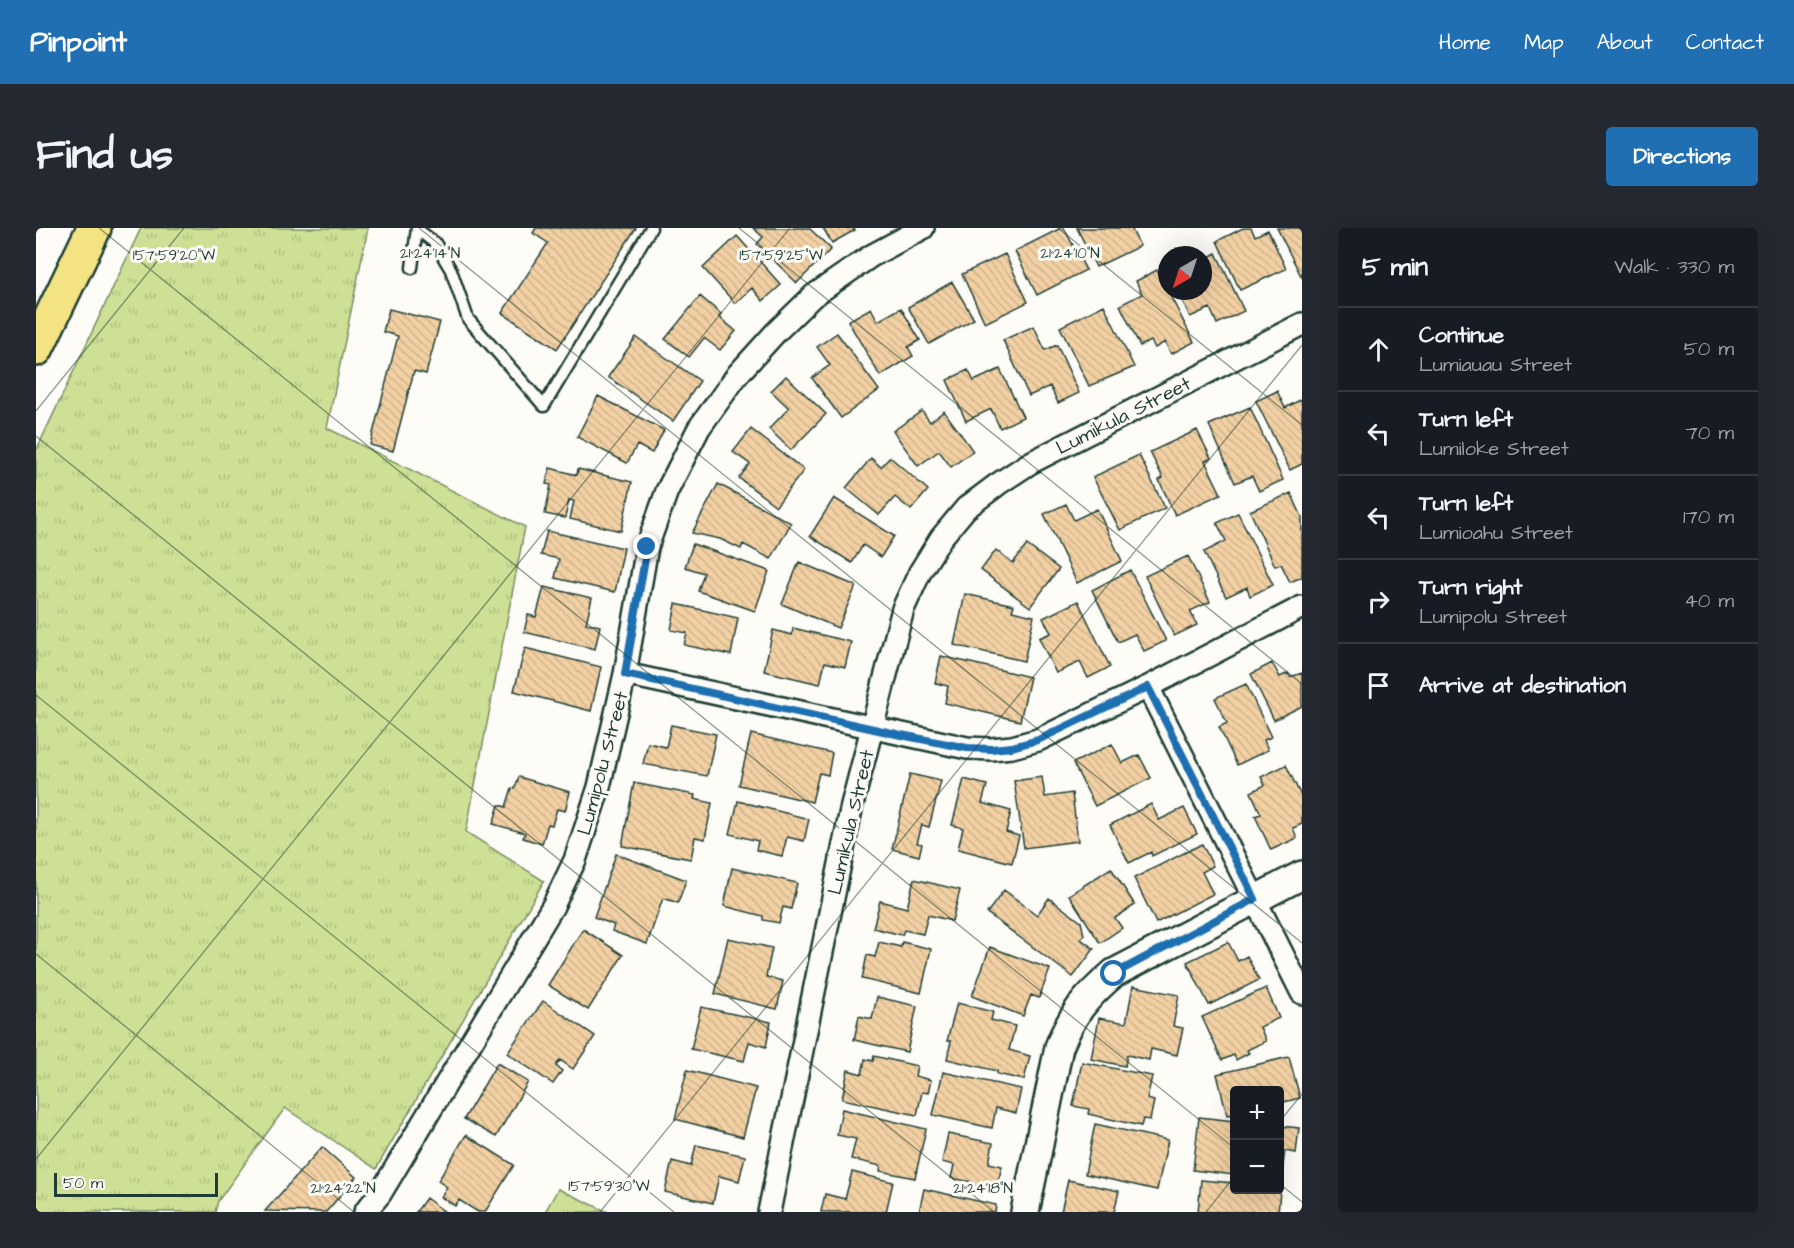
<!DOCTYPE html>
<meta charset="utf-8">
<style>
:root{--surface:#171b24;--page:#242831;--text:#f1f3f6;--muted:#9ea1a6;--line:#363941;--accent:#1f6fb2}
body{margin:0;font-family:"Architects Daughter",sans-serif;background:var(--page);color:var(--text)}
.controls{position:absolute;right:18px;bottom:18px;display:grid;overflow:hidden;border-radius:6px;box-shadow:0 6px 24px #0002}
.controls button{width:54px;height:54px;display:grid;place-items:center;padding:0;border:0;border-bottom:2px solid var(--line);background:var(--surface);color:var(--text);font:30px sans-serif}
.compass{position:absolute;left:1122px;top:18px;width:54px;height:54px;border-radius:50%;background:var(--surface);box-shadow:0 6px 24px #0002;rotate:219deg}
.scale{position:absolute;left:18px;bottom:15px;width:164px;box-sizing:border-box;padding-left:6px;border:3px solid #1f3d34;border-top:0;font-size:16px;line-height:21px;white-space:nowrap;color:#1f3d34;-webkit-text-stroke:4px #fdfcf7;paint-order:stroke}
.stop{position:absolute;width:18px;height:18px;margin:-14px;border:4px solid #1f6fb2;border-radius:50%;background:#fff}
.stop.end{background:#1f6fb2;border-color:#fff;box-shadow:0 2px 6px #0008}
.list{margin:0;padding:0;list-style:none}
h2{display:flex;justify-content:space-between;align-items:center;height:78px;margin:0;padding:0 24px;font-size:26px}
h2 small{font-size:20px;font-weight:400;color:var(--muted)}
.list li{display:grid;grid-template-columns:39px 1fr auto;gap:18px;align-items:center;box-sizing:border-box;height:84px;padding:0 24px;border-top:2px solid var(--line)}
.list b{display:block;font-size:22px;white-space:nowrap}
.list p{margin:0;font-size:20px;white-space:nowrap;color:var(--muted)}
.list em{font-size:20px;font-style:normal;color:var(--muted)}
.icon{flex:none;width:33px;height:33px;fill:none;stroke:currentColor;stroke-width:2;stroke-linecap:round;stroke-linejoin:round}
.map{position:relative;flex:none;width:1266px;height:984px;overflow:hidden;border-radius:6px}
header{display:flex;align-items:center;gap:36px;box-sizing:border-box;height:84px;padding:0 30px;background:var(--accent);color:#fff}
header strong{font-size:28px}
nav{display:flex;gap:33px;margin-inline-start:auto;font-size:21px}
.intro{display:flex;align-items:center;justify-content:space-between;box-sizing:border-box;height:144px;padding:0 36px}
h1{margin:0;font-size:42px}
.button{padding:15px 27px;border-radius:6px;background:var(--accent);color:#fff;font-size:21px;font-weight:700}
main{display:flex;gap:36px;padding:0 36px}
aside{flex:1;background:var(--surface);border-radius:6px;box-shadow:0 6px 24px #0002}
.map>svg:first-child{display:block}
.grass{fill:url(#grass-tufts);stroke:#768e64;stroke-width:1.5}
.building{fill:url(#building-back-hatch);stroke:#1f3d34;stroke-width:1.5}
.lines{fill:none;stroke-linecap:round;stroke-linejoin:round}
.service-casing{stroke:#1f3d34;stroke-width:15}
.minor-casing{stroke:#1f3d34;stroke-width:26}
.tertiary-casing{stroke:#1f3d34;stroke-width:32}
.motorway-casing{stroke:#1f3d34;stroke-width:38}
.service{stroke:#fdfcf7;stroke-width:10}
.minor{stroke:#fdfcf7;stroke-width:21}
.tertiary{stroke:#fdfcf7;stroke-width:27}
.motorway{stroke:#f4e382;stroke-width:33}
.route{stroke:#1f6fb2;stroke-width:8}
.ticks{fill:none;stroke:#1f3d34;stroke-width:1.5;stroke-opacity:0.45}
.labels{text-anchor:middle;stroke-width:6;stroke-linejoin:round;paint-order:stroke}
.street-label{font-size:20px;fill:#1f3d34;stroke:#fdfcf7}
.ticks-label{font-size:15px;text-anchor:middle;fill:#1f3d34;stroke:#fdfcf7;stroke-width:6;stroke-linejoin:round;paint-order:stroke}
</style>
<header>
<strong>Pinpoint</strong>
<nav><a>Home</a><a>Map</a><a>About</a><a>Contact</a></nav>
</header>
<div class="intro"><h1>Find us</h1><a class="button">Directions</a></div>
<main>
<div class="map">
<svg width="1266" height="984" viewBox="0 0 1266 984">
<defs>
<pattern id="grass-tufts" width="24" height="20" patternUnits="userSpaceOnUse" patternTransform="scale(1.5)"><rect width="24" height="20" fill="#cde095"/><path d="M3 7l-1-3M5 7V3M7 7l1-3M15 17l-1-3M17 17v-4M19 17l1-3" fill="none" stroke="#b0c181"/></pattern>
<pattern id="building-back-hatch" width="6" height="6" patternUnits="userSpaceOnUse" patternTransform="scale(1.5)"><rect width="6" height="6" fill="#f2d0a3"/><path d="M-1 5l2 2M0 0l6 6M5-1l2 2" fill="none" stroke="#cfb48d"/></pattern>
</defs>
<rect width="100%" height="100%" fill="#fdfcf7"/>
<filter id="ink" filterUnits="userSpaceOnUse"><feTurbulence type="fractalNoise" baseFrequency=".0167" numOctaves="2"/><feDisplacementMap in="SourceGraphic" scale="12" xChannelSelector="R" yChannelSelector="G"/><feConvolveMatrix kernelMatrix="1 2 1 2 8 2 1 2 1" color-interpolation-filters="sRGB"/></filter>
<g filter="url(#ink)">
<!-- grass -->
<path class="grass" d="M105,0h227l-41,200 198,99 -59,305 78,49 -168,288 -91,-61 -67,93 -3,11h-179v-761z
M522,961l50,23h-63z"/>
<!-- building -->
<path class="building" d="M500,0h100l-79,121 -55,-36 46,-70 -15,-10z
M717,0h56l22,21 -34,34 -40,-39 6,-7z
M787,0h30l2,2 -23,13z
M1025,0h3l22,42 -49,25 -22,-44z
M1041,0h54l9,18 -44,21z
M1207,0h8l4,8 13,-6 18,39 -46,21 -23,-49z
M1241,0h25v50z
M701,8l44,49 -18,16 -11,-13 -17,15 -32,-35z
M1180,25l28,58 -27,13 -7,-16 -20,9 -12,-26h25v-31z
M969,26l23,48 -43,21 -23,-49z
M1121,42l37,72 -23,12 -6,-12 -10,6 -4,-7 -11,5 -20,-41 22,-11 -6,-13z
M916,54l22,37 -45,25 -21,-37z
M664,68l21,18 -2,3 17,14 -16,19 -16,-12 -15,19 -24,-18z
M1068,77l30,62 -45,19 -29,-59z
M835,80l7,13 23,-13 19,32 -12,7 5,9 -33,20 -32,-55z
M353,81l51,13 -14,52 -12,-3 -21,80 -23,-6 28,-109 -15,-4z
M998,98l11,24 12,-5 22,48 -21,10 -8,-17 -21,10 -26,-56z
M801,105l42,57 -38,28 -29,-40 18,-13 -13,-18z
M600,109l64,44 -27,40 -65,-44z
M964,141l23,48 -23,11 -9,-19 -25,12 -19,-41 21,-10 6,11z
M750,148l40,38 -35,36 -22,-21 20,-21 -18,-17z
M1241,163l8,17 17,-9v65l-12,6 -34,-69z
M562,168l66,34 -12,23 -15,-8 -10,18 -50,-26z
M1214,179l33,73 -24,11 -7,-15 -17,7 -26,-58z
M886,183l8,11 14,-11 29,40 -22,16 -12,-16 -21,15 -25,-35z
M715,201l53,41 -28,36 -37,-28 11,-14 -17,-12z
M1161,202l14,28 -6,3 16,33 -46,21 -16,-35 4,-2 -13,-26z
M1103,227l26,53 -45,22 -27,-53z
M854,229l38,33 -17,20 -16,-13 -16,18 -33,-27 25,-30 10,9z
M514,240l27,7 1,-6 54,13 -11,49 -51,-12 4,-18 -5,-1 -4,18 -20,-4 6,-29 -5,-1z
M682,256l73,39 -20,36 -28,-15 -2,5 -21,-10 -28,-6z
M1255,265l11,24v60l-12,5 -9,-18 -6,2 -25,-55z
M798,270l60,38 -13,21 -18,-12 -11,18 -42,-27z
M1030,276l8,16 23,-11 25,52 -45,22 -33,-69z
M1202,285l35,72 -23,11 -3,-9 -21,10 -22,-45 22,-11 -9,-18z
M511,303l77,17 -9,44 -60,-14 4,-19 -18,-4z
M657,316l76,27 -14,40 -57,-20 6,-18 -19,-6z
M991,317l32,24 -29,38 -49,-37 15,-20 17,13z
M1152,328l22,46 -20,9 7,14 -23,11 -29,-60z
M763,334l57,24 -18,42 -56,-24z
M1094,342l36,71 -22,10 -9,-17 -17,8 -26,-52z
M508,359l48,11 -6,25 14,3 -5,23 -71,-17 4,-17 8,2z
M929,366l49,11 -2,6 22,5 -10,45 -70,-16z
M1042,373l32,66 -22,11 -8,-16 -24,11 -17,-35 12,-5 -8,-15z
M640,376l62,14 -7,37 -47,-10 3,-12 -16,-3z
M757,400l58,14 -6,25 -20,-5 -5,22 -56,-13 9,-41 19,5z
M489,420l76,19 -10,44 -77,-20z
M905,428l89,21 -10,44 -75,-18 3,-17 -13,-3z
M1236,435l8,14 8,-4 2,4 12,-4v33l-28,14 -23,-46z
M1210,456l25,53 -7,3 4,10 -31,15 -18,-38 8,-4 -12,-25z
M635,497l45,9 -9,42 -64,-12 5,-21 18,4z
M715,506l81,19 -4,22 -9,-2 -7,29 -73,-17z
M1076,516l10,19 17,-8 12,23 -56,28 -22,-43z
M1250,537l16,33v26l-9,4 4,10 -26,12 -16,-34 6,-2 -10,-22 14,-7 -4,-8z
M874,546l31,7 -12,46 -7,-2 -5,18 5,1 -3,12 -27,-7z
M483,549l51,15 -5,19 -8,-2 -5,16 -4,-1 -6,20 -19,-6 2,-5 -32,-9 6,-19 7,2 6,-19 3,1z
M1006,549l3,20 27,-4 6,48 -54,7 -10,-67z
M928,551l23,6 -5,18 29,8 -5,21 13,4 -7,27 -54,-14 5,-21 -11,-3z
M598,555l61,12 -1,4 18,4 -7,36 -10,-2 -4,22 -69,-13z
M702,573l71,18 -5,22 -17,-4 -5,19 -26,-6 2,-9 -28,-7z
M1115,576l8,16 25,-12 13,26 -45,22 -1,-4 -22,11 -19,-38z
M1166,616l11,22 -11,6 11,22 -57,29 -22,-45z
M580,626l70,26 -8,23 -15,-5 -16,46 -35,-13 2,-6 -20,-8z
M696,640l65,15 -6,26 -8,-2 -4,16 -16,-3v-4l-39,-10z
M1075,640l24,37 -20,13 7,10 -22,15 -31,-48z
M878,651l46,11 -8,31 -24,-6 -5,19 -19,-4 -2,5 -29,-7 7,-27 27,7z
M968,662l33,25 12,-17 32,24 3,13 -3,4 13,10 -21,28 -86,-64z
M547,701l40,26 -35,55 -40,-25z
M692,710l44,10 -6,29 17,4 -6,28 -62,-15z
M843,714l22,5 1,-5 29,7 -10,44 -59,-14 5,-24 8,2z
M1192,714l10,19 9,-5 12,24 -50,25 -22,-43z
M954,719l60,22 -11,29 -8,-3 -8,21 -51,-20z
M1097,758l46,9 -6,31 10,2 -6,27 -26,-6 -2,11 -22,-5 -2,11 -34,-7 8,-41 27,5z
M1230,760l13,30 -19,9 6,14 -19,9 2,3 -13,7 -2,-5 -12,5 -20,-43z
M841,769l40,9 -10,46 -53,-12 5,-24 13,3z
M507,773l52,35 -22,33 -13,-9 -4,6 6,5 -9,13 -46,-31z
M921,775l36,9 -2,8 24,6 -6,24 21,6 -6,24 -27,-6v-3l-50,-12 4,-18h-4z
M665,779l70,15 -5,25 -17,-5 -5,19 -53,-12z
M838,828l43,10 -2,10 16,4 -3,13 -6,-1 -5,23 -75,-16 6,-29 14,4 3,-15 8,2z
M1253,829l11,41 -20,5v-13h-46v24l-7,1 -10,-41z
M1046,834l70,14 -5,23 7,2 -4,19 -7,-1 -2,7 -53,-12 1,-5 -16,-3z
M461,835l31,19 -32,55 -32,-18z
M651,842l69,18 -13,49 -68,-18z
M907,844l78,17 -5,24 -20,-5 -4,20 -59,-13z
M806,881l84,20 -11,49 -35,-7 1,-5 -30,-7 5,-20 -19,-4z
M1163,889l35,4v54l-41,-5z
M1059,896l73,16 -11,50 -72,-16z
M1244,898l19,2 -3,25 -11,-2 -4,29h-1z
M912,906l45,9 -4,20 13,3 -6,26 -25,-5 1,-5 -21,-4 3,-13 -12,-3z
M430,907l48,30 -29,47h-7l-19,-12 -4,6 -14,-9 6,-10 -9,-6z
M660,917l49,11 -6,25 -20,-5 -6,27 -48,-11 7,-31 19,5z
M286,919l34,30 -30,35 -61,-1z
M816,944l41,10 -7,30h-65l4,-18 20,5z
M1032,952l51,11 -5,21h-53z
M1165,952l33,3v7h39v1l7,1 -2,20h-80z
M888,961l72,16 -1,7h-76z
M390,970l19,14h-29z"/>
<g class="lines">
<!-- service casing -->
<g class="service-casing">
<path id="service" d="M381,1l18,14 16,27 17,49 76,87 107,-178
M376,40l5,-40"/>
</g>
<!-- minor casing -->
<g class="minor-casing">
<path id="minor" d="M589,446l342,74 24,1 21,-2 26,-7 110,-53 154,-80
M1112,459l154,306
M329,984l15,-18 173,-288 22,-46 24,-73 26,-113 22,-127 20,-56 32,-63 39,-54 38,-42 37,-36 58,-40 52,-28
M733,984l83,-407 51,-196 17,-37 21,-34 25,-30 32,-24 32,-21 272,-139"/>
</g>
<!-- tertiary casing -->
<g class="tertiary-casing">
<path id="tertiary" d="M989,984l34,-165c14,-34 26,-49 55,-74l188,-98"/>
</g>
<!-- motorway casing -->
<g class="motorway-casing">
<path id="motorway" d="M0,121l58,-121"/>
</g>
<!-- service -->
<use href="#service" class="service"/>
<!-- minor -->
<use href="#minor" class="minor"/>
<!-- tertiary -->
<use href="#tertiary" class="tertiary"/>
<!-- motorway -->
<use href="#motorway" class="motorway"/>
</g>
</g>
<g class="lines" filter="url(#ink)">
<!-- route -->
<path class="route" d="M611,319l-22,127 276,61 66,13 24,1 21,-2 26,-7 110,-53 107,212 -141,75"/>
</g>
<!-- ticks -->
<path class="ticks" d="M63,0l1135,920M383,0l883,715M703,0l563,456M1022,0l244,197M0,183l148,-183M0,208l958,776M0,467l638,517M0,726l318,258M1244,893l22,-27M0,931l754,-931M1244,956l22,18M564,984l702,-867M1170,984l28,-35"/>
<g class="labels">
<!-- street labels -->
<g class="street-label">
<text transform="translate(1087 187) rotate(-27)" y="7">Lumikula Street</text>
<text transform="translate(566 535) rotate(-75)" y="7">Lumipolu Street</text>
<text transform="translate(814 594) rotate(-77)" y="7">Lumikula Street</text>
</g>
</g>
<g class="ticks-label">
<text x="394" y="30">21°24'14"N</text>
<text x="1034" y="30">21°24'10"N</text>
<text x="138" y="32">157°59'20"W</text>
<text x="745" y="32">157°59'25"W</text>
<text x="573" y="963">157°59'30"W</text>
<text x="307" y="965">21°24'22"N</text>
<text x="947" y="965">21°24'18"N</text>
</g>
</svg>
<div class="controls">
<button>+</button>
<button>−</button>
</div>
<svg class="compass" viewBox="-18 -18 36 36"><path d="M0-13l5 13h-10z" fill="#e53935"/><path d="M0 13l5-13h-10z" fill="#9ea1a6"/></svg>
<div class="scale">50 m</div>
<div class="stop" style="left:1078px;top:746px"></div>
<div class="stop end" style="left:611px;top:319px"></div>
</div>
<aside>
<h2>5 min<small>Walk · 330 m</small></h2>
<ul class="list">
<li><svg class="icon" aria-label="ahead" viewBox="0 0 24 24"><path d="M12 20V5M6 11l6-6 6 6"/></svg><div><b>Continue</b><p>Lumiauau Street</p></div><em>50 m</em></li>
<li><svg class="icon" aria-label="left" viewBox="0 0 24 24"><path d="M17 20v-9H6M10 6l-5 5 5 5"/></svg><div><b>Turn left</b><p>Lumiloke Street</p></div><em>70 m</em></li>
<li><svg class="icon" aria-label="left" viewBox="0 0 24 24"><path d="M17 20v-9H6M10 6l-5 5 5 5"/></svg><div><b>Turn left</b><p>Lumioahu Street</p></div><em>170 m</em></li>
<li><svg class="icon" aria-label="right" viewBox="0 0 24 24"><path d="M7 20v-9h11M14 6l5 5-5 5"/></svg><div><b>Turn right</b><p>Lumipolu Street</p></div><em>40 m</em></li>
<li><svg class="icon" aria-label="arrive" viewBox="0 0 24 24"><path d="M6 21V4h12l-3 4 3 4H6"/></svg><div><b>Arrive at destination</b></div></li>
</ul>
</aside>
</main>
